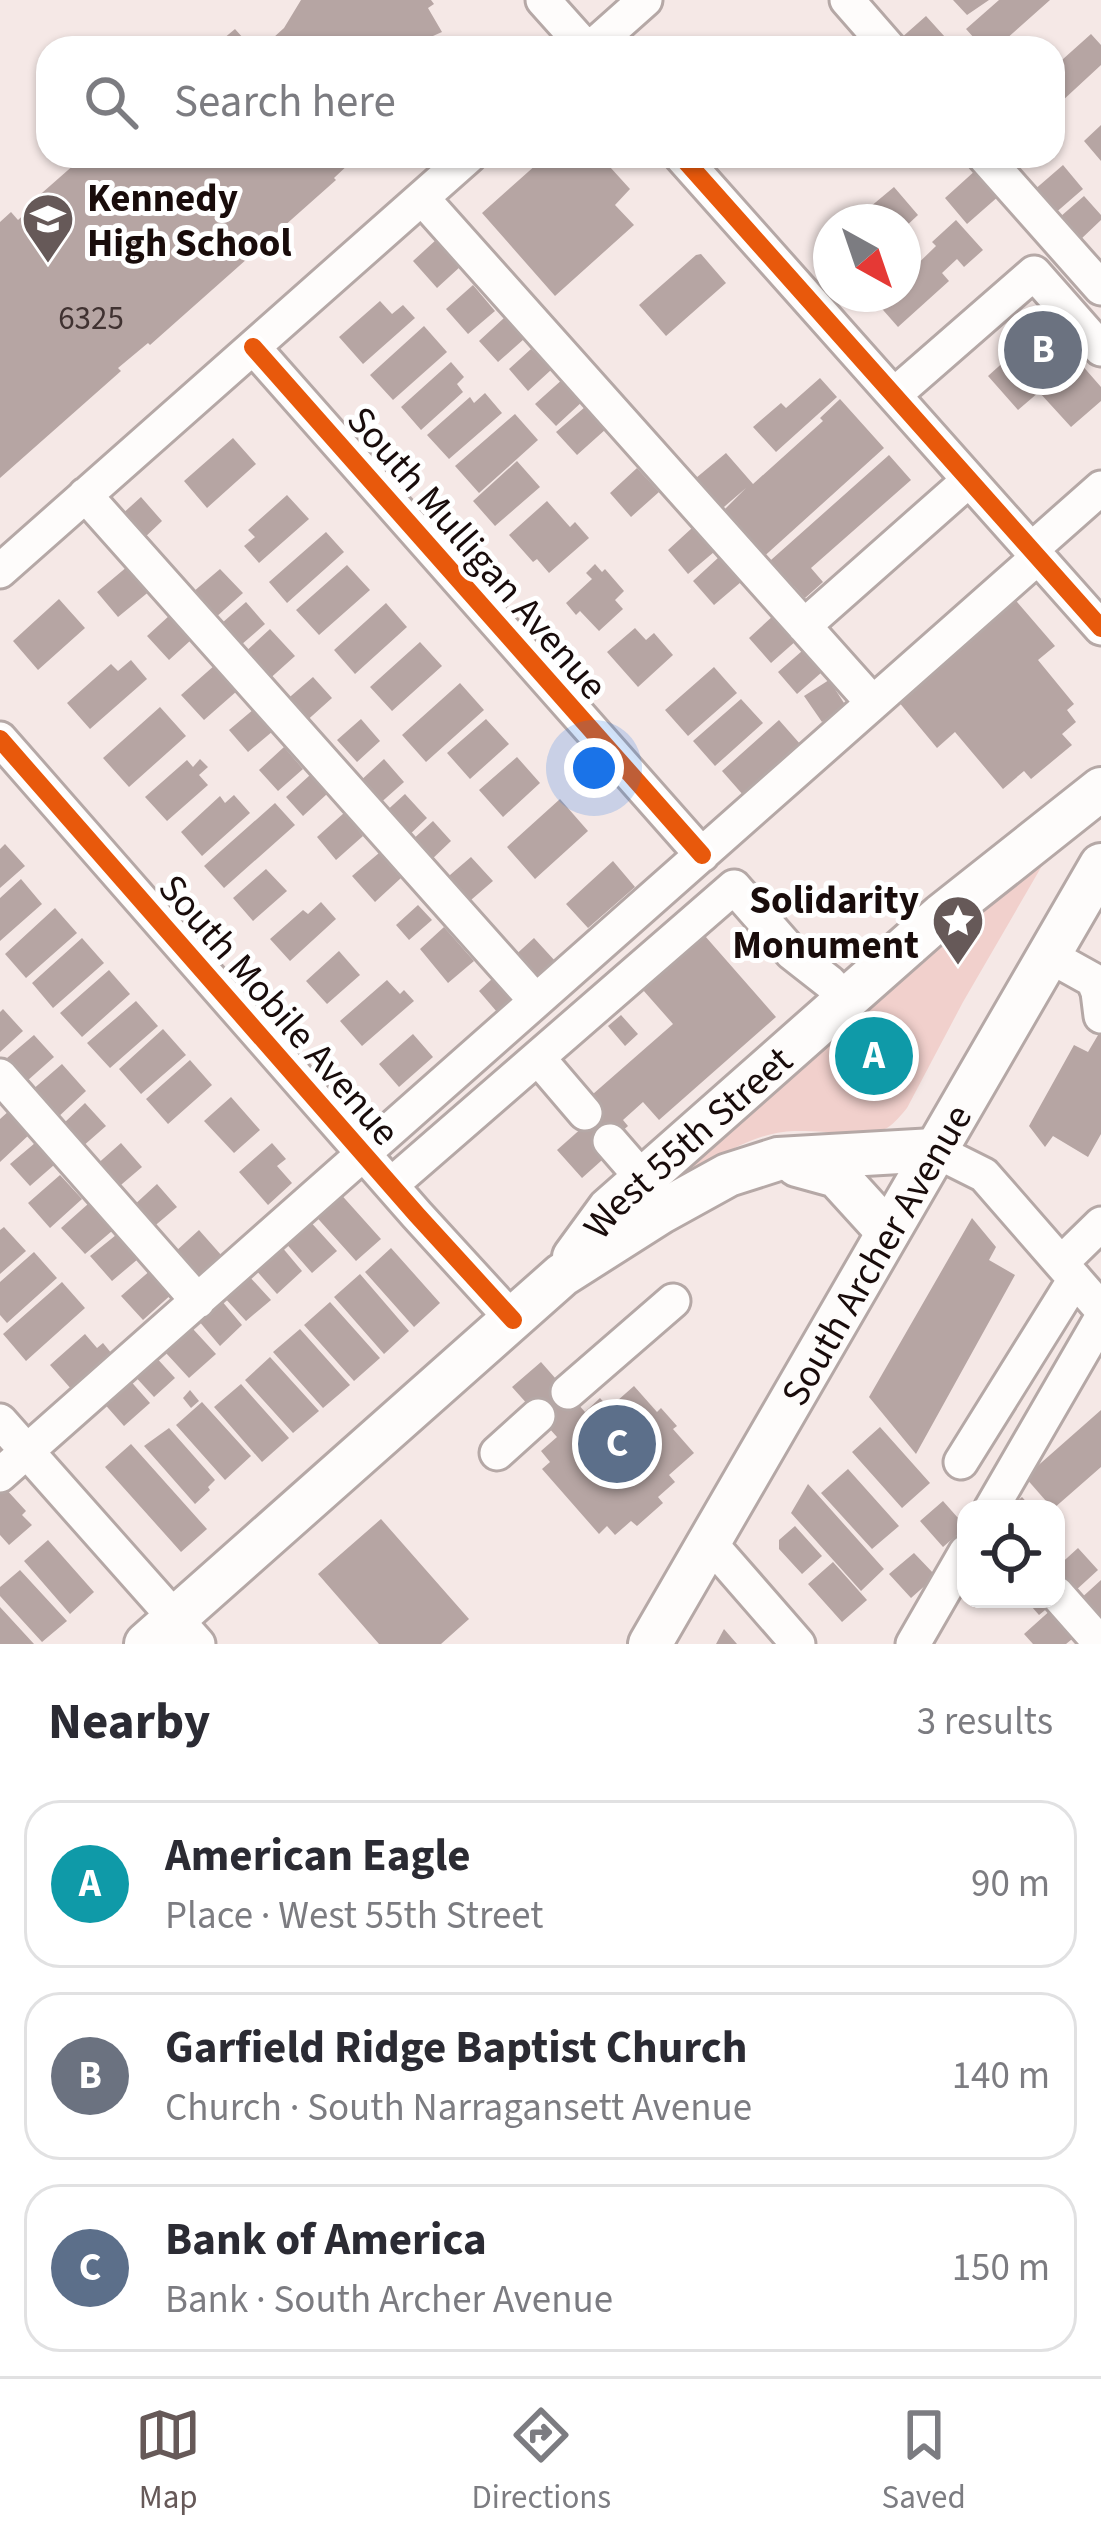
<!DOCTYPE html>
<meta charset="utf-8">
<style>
:root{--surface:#fff;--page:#f7f7f7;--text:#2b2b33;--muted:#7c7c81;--line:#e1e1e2;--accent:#665958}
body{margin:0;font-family:"Source Sans 3",sans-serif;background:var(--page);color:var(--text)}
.controls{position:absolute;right:36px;bottom:36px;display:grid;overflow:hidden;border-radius:24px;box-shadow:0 3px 9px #0004}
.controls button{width:108px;height:108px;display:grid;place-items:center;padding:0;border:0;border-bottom:3px solid var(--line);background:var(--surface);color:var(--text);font:60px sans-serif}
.compass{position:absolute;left:813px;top:204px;width:108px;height:108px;border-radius:50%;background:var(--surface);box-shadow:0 3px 9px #0004;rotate:140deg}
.you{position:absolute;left:594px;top:768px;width:42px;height:42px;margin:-30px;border:9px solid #fff;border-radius:50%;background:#1a73e8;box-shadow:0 0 0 18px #1a73e833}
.badge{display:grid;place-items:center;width:78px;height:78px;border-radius:50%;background:var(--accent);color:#fff;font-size:39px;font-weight:700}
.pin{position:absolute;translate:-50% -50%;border:6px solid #fff;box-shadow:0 3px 12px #0006}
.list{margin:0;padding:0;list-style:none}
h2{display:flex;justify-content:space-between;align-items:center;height:156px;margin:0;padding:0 48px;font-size:51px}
h2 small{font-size:39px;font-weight:400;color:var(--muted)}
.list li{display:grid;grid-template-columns:78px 1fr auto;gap:36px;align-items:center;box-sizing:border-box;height:168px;margin:0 24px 24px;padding:0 24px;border:3px solid var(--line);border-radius:36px}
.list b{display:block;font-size:45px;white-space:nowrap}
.list p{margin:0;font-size:39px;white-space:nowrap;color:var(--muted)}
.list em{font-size:39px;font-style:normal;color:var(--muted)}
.icon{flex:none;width:66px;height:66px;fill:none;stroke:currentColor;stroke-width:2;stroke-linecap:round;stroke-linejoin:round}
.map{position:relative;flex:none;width:1101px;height:1644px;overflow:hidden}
.search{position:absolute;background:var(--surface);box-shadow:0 3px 9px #0004;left:36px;right:36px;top:36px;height:132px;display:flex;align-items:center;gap:30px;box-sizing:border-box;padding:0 42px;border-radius:36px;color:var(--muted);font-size:45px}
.sheet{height:732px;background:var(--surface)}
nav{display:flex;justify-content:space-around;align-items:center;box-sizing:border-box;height:168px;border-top:3px solid var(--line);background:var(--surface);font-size:33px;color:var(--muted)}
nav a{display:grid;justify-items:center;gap:6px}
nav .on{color:var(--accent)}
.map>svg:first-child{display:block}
.green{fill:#f1d0cc}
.building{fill:#b6a5a3}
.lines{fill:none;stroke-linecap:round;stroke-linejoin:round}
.minor-casing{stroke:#b5a8a6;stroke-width:39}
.major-casing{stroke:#b5a8a6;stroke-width:48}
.minor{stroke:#fefcfb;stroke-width:33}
.major{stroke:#fefcfb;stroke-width:42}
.cycleway-casing{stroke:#fff;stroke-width:26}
.cycleway{stroke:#e8590c;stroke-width:18}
.labels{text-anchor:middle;stroke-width:10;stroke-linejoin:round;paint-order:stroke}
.number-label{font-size:33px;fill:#403231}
.poi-label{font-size:39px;font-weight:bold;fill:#190c0b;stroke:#fff;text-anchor:start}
.street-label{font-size:39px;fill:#190c0b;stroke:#fff}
</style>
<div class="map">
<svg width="1101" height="1644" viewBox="0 0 1101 1644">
<rect width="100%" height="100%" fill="#f5e8e6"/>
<!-- green -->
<path class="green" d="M1043,864l-80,138 -56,106c-6,7 -12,15 -20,20 -22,11 -77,0 -104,4 -46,6 -78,38 -120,52l267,-235z"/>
<!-- building -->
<path class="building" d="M301,0h130l3,4 -6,4 14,24 -27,12 3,4h-156l22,-20z
M953,0h36l-22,15z
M999,0h51l-54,48h-13l-17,-19z
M926,16l19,21 -12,11h-25l-8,-9z
M235,29l17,19h-46l8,-7 3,3z
M1091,34l10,11v20l-40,37 -8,-10v-24z
M1101,125v36l-17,-20z
M84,156h262l5,6 -17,16 2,2 -186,165 -2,-2 -30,25 3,3 -121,107v-256l11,-10 7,8 11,-10 -3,-3z
M546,156h54l30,33 -15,16 19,20 -79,71 -73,-83z
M1063,165l20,24 -30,26 -20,-24z
M977,169l23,26 -33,29 -22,-26z
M894,187l24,28 -15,14v-7h-51z
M1084,196l17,19v5l-21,20 -20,-23z
M956,220l27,30 -19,17 -7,-8 -15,14 7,8 -51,46 -22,-25 9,-8h18v-16l33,-32 -4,-4z
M437,239l24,27 -24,22 -24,-27z
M903,250l12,14 -12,11z
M701,254l25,29 -60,53 -27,-31 57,-50z
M473,285l22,26 -27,23 -22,-25z
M380,301l12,13 11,-9 12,13 -52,46 -24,-27z
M504,318l20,21 -26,23 -19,-21z
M1046,324l55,63v14l-30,26 -32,-35 -21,18 -30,-34z
M424,326l23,26 -54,48 -23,-25z
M531,349l20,21 -23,21 -19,-22z
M451,362l13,15 -7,7 6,8 -42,38 -20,-23z
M564,378l20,22 -28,26 -21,-22z
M820,378l17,19 -61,55 -23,-25 28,-24 5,5z
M485,393l17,20 -53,46 -22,-24 43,-38 4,6z
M840,399l44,49 -125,113 -41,-45 28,-28 -29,25 -27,-30 36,-30 27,31 70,-63 -3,-3z
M585,407l21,22 -29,26 -21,-23z
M515,414l23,26 -59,53 -24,-27z
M233,438l23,26 -49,44 -23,-27z
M889,455l22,25 -100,88 12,14 -18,16 -11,-12 -9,8 -23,-26z
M517,461l23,26 -45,39 -22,-25z
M637,468l22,24 -28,25 -21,-24z
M287,495l22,24 -50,44 -15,-17 11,-9 -7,-7z
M141,497l21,24 -20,19 -22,-24z
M547,501l23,26 5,-5 14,16 -40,35 -12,-14 -4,3 -24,-27z
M692,528l22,24 -26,22 -20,-24z
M326,532l18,20 -57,51 -18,-21z
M719,557l22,25 -27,23 -21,-24z
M595,564l7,8 3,-3 19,22 -9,9 8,9 -24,22 -19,-20 -4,4 -10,-12 26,-24 -6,-6z
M347,565l23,25 -51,45 -23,-25z
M128,566l23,24 -33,27 -21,-25z
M220,569l23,24 -28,25 -22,-26z
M1011,595l44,51 -17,14 36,44 -7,6 9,12 -14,12 10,11 -41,34 -7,-8 -21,18 -48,-57 -18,16 -44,-53z
M59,599l26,29 -47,42 -25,-29z
M246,602l19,22 -24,21 -19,-22z
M386,603l21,24 -52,47 -21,-24z
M170,615l21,25 -22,20 -22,-24z
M774,615l23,25 -26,23 -22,-25z
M635,628l11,12 8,-7 19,22 -35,32 -31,-35z
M270,629l25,27 -29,26 -24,-27z
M420,642l22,24 -50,45 -22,-24z
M802,651l20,21 -25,22 -19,-22z
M131,660l16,19 -57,50 -23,-26 44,-39 7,7z
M215,665l22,26 -33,29 -23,-25z
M714,667l23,26 -49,43 -23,-26z
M313,677l19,21 -29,26 -19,-22z
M829,680l17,26 -24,16 -18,-26z
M460,683l24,27 -58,52 -24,-27z
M741,699l22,24 -48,43 -22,-25z
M160,707l26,29 -57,51 -26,-29z
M254,709l19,22 -25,21 -19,-22z
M361,719l19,22 -23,21 -20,-22z
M486,719l23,25 -39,35 -23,-26z
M779,720l22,25 -57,51 -22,-25z
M284,747l19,22 -25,22 -19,-21z
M517,757l23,26 -37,34 -24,-27z
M200,759l8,8 -9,8 9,10 -41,36 -22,-24 42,-37 6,7z
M384,759l20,23 -27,24 -20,-22z
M310,775l17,19 -24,22 -17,-19z
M405,794l22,24 -22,21 -22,-25z
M234,795l16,18 -48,43 -21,-24 39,-36 5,7z
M560,799l28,32 -53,48 -28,-32z
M275,803l20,22 -71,63 -20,-22z
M344,813l19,23 -27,24 -19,-23z
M433,821l18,20 -22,21 -18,-21z
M5,844l20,22 -25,22v-39z
M379,853l22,25 -26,24 -23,-26z
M471,857l22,24 -29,25 -21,-25z
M613,861l22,26 -47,41 -22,-24z
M266,869l21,22 -34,30 -20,-23z
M21,879l21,25 -42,37v-43z
M321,902l15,17 -46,42 -20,-22 33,-29 5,4z
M418,905l14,15 -23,20 -13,-15z
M55,908l22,25 -51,45 -21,-24z
M444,927l30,34 -26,22 -28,-34z
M705,936l71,81 -117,103 -16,-18 -20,18 5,6 -22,19 5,7 -29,26 -25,-28 27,-24 -6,-7 21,-18 -6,-7 80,-70 -30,-34z
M82,938l22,25 -51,45 -21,-25z
M534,938l22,24 -24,21 -21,-24z
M339,951l21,24 -33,29 -21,-23z
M109,970l21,24 -48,43 -22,-24z
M493,978l19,21 -15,13 -18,-21z
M387,980l13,14 4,-4 10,11 -52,45 -22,-25z
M136,1001l22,25 -48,42 -23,-25z
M3,1009l20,22 -23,21v-40z
M621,1015l17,19 -13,12 -17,-20z
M163,1029l23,26 -45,39 -22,-25z
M1101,1030v104l-13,23 -35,-21 -8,11 -16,-21 45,-81 14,7z
M413,1034l20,23 -34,30 -20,-23z
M34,1035l20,22 -27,24 -20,-23z
M190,1060l22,25 -44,39 -22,-25z
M62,1064l24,27 -30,28 -25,-28z
M231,1097l29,33 -26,23 -30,-32z
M85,1103l21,23 -24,21 -20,-22z
M10,1110l21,23 -31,29v-43z
M35,1143l19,22 -24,21 -20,-22z
M121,1143l21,24 -27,23 -20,-24z
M272,1143l14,16 -9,7 15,17 -24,22 -29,-33z
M60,1175l22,24 -32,29 -22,-25z
M157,1184l20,23 -26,22 -19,-22z
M337,1190l44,49 -25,22 -44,-49z
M88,1204l24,27 -27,23 -24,-26z
M307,1218l30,33 -25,22 -29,-33z
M972,1218l24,29 -7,13 26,15 -99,179 -47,-57z
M4,1227l22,24 -26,23v-44z
M199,1230l23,26 -24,21 -23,-25z
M116,1235l22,24 -26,22 -22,-25z
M281,1246l21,25 -25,23 -22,-25z
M391,1248l49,55 -26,24 -49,-55z
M34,1252l23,26 -50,45 -7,-8v-33z
M152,1269l21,24 -30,27 -22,-24z
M247,1274l24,26 -25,21 -23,-25z
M360,1274l49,57 -25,23 -50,-57z
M62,1282l23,26 -59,53 -23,-27z
M221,1300l21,25 -22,21 -22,-26z
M330,1302l50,56 -26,23 -50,-56z
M193,1329l23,25 -27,24 -23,-25z
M300,1329l50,56 -27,23 -50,-56z
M85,1334l12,14 6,-5 9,11 -40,36 -22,-25z
M153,1354l22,24 -21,19 -22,-24z
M270,1357l49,54 -26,22 -48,-53z
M541,1362l44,50 15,-14 9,10 25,-22 23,26 4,-4 16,18 -4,3 21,24 -25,22 6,7 -17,15 5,6 -26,23 -6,-5 -16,14 -8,-9 -8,8 -57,-65 8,-7 -9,-11 16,-14 -45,-50z
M127,1377l23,26 -26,23 -23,-26z
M241,1384l48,54 -27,24 -48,-55z
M190,1390l9,11 -8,7 -8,-10z
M202,1402l49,54 -26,24 -49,-55z
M1101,1410v57l-48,42 -28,-32z
M880,1427l50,56 -28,25 -50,-56z
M169,1428l46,52 -7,7 2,3 -15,14 -51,-58z
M131,1444l76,85 -26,23 -76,-85z
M848,1469l51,57 -27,23 -51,-56z
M808,1484l76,85 -23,22 -70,-78z
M4,1487l22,24 -4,4 10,10 -23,20 -9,-10v-44z
M1022,1497l11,12h-25z
M943,1501l23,26 -23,20 -23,-26z
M381,1519l88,100 -28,25h-62l-61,-70z
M795,1526l27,30 -20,18 -23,-25v-9z
M48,1540l46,52 -24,22 -46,-53z
M1078,1548l20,22 -23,21 -19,-23z
M914,1553l22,23 -25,22 -22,-24z
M833,1562l34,38 -25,22 -34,-38z
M20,1570l47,51 -25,21 -42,-46v-9z
M1101,1580v40l-23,-19z
M1025,1599h18l7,7 -11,9z
M0,1607l34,37h-34z
M1053,1608l24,27 -11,9h-33l-9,-10z
M724,1629l13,15h-21z"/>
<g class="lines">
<!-- minor casing -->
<g class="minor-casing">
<path id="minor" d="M543,0l43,48
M847,0l42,48
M591,48l54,-48
M681,156l420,472
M984,156l117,132
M422,198l451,505
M253,347l449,508
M894,395l140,-122 67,76
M85,495l451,506
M1031,550l70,-62
M0,571l469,-415
M804,626l165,-146
M0,739l417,476 96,105
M1048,955l45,25 5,12 3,24
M538,1058l47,55
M0,1076l198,225
M610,1141l33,38
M934,1150l50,25 117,134
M391,1185l343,-298 58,66 37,29 17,18
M1061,1263l40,-39
M568,1392l105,-91
M0,1421l198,223
M497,1453l41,-37
M961,1462l114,-183
M0,1475l1038,-918
M991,1509l110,-190
M709,1542l89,102
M1056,1593l45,51
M913,1644l53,-92"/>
</g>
<!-- major casing -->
<g class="major-casing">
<g id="major">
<path d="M797,1165l40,11 51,56"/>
<path id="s1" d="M574,1257l35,-48 34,-30 299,-264 159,-126"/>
<path d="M146,1644l416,-369 99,-63 67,-37 50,-16 156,-9"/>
<path id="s2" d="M650,1644l451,-779"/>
</g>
</g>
<!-- minor -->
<use href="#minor" class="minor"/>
<!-- major -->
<use href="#major" class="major"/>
<!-- cycleway casing -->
<g class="cycleway-casing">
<path id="cycleway" d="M681,156l420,472
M253,347l449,508
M0,739l417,476 96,105"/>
</g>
<!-- cycleway -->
<use href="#cycleway" class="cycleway"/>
</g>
<!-- icons -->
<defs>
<g id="school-pin" transform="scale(2.7)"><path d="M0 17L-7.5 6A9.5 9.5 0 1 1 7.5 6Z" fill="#665958" stroke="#fff"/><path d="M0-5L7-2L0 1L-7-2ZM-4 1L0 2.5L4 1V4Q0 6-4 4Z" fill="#fff"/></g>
<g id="sight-pin" transform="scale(2.7)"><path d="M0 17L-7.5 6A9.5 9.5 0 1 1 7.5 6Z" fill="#665958" stroke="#fff"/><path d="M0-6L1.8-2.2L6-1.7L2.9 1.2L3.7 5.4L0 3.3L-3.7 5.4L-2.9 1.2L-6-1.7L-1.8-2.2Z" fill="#fff"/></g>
</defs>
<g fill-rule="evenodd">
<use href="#school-pin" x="48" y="219"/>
<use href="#sight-pin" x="958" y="921"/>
</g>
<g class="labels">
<!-- number labels -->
<g class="number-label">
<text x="91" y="329">6325</text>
</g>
<!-- poi labels -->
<g class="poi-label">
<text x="87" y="211">Kennedy<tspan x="87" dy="45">High School</tspan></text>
<text x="919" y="913" text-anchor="end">Solidarity<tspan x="919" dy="45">Monument</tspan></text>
</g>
<!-- street labels -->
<g class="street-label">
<text transform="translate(478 552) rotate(49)" y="14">South Mulligan Avenue</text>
<text transform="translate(280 1009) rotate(49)" y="14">South Mobile Avenue</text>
<text dy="14" stroke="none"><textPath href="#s1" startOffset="162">West 55th Street</textPath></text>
<text dy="14" stroke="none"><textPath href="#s2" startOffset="450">South Archer Avenue</textPath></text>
</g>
</g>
</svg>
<div class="controls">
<button><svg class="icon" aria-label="locate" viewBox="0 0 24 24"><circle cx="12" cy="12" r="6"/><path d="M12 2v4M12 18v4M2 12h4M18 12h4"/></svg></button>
</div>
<svg class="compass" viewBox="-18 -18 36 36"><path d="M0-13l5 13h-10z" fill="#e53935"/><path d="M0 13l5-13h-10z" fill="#7c7c81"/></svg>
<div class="you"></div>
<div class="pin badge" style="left:874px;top:1056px;background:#0f9aa8">A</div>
<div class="pin badge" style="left:1043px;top:350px;background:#6b7280">B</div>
<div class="pin badge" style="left:617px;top:1444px;background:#5c6f8a">C</div>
<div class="search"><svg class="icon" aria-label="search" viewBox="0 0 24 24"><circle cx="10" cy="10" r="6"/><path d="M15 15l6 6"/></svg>Search here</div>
</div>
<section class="sheet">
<h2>Nearby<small>3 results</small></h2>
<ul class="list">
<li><span class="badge" style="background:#0f9aa8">A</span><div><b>American Eagle</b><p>Place · West 55th Street</p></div><em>90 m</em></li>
<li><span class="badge" style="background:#6b7280">B</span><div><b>Garfield Ridge Baptist Church</b><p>Church · South Narragansett Avenue</p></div><em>140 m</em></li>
<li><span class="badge" style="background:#5c6f8a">C</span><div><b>Bank of America</b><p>Bank · South Archer Avenue</p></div><em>150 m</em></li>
</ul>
</section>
<nav>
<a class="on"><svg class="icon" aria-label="map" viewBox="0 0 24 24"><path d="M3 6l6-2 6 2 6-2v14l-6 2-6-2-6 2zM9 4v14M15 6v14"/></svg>Map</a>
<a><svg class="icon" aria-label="directions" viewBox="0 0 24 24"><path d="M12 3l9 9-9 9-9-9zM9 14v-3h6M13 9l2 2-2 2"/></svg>Directions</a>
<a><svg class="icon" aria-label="saved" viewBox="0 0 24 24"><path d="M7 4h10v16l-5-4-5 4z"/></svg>Saved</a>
</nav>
